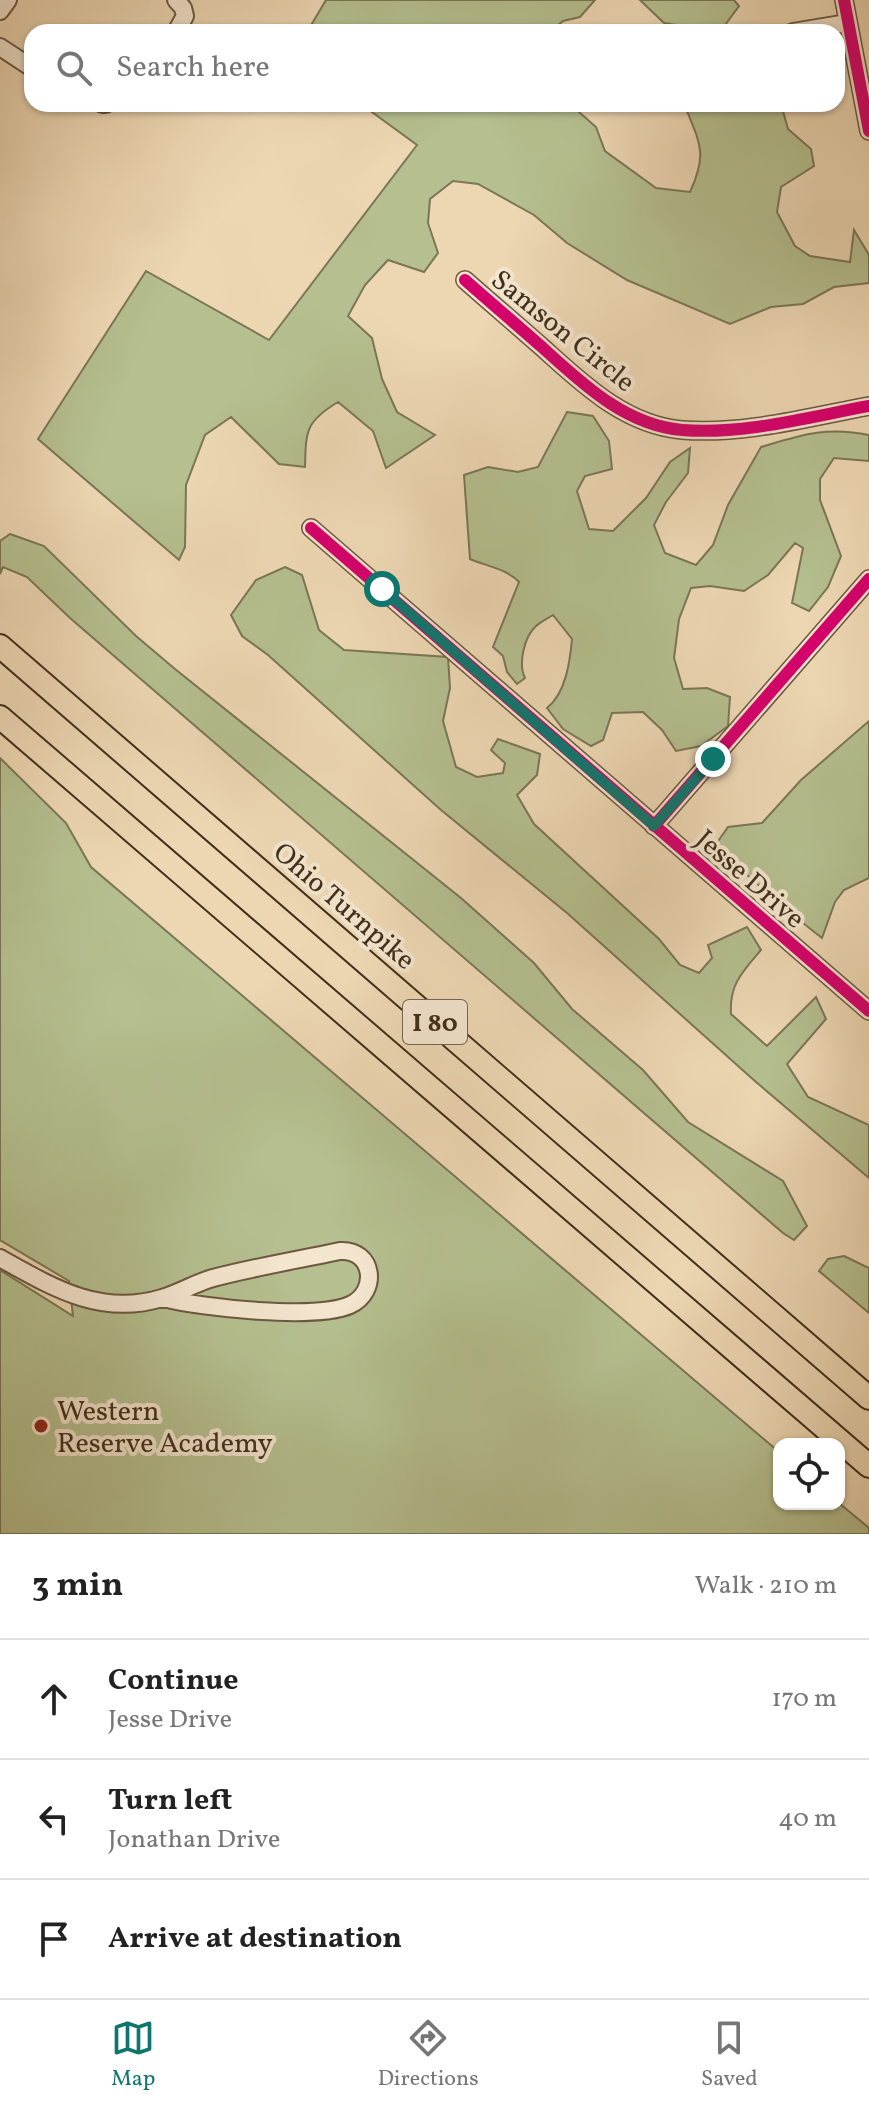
<!DOCTYPE html>
<meta charset="utf-8">
<style>
:root{--surface:#fff;--page:#f6f6f6;--text:#222;--muted:#767676;--line:#e0e0e0;--accent:#0f766e}
body{margin:0;font-family:Vollkorn,serif;background:var(--page);color:var(--text)}
.controls{position:absolute;right:24px;bottom:24px;display:grid;overflow:hidden;border-radius:16px;box-shadow:0 2px 6px #0004}
.controls button{width:72px;height:72px;display:grid;place-items:center;padding:0;border:0;border-bottom:2px solid var(--line);background:var(--surface);color:var(--text);font:40px sans-serif}
.stop{position:absolute;width:24px;height:24px;margin:-18px;border:6px solid #0f766e;border-radius:50%;background:#fff}
.stop.end{background:#0f766e;border-color:#fff;box-shadow:0 2px 8px #0008}
.list{margin:0;padding:0;list-style:none}
h2{display:flex;justify-content:space-between;align-items:center;height:104px;margin:0;padding:0 32px;font-size:34px}
h2 small{font-size:26px;font-weight:400;color:var(--muted)}
.list li{display:grid;grid-template-columns:52px 1fr auto;gap:24px;align-items:center;box-sizing:border-box;height:120px;padding:0 32px;border-top:2px solid var(--line)}
.list b{display:block;font-size:30px;white-space:nowrap}
.list p{margin:0;font-size:26px;white-space:nowrap;color:var(--muted)}
.list em{font-size:26px;font-style:normal;color:var(--muted)}
.icon{flex:none;width:44px;height:44px;fill:none;stroke:currentColor;stroke-width:2;stroke-linecap:round;stroke-linejoin:round}
.map{position:relative;flex:none;width:869px;height:1534px;overflow:hidden}
.search{position:absolute;background:var(--surface);box-shadow:0 2px 6px #0004;left:24px;right:24px;top:24px;height:88px;display:flex;align-items:center;gap:20px;box-sizing:border-box;padding:0 28px;border-radius:24px;color:var(--muted);font-size:30px}
.sheet{height:464px;background:var(--surface)}
nav{display:flex;justify-content:space-around;align-items:center;box-sizing:border-box;height:112px;border-top:2px solid var(--line);background:var(--surface);font-size:22px;color:var(--muted)}
nav a{display:grid;justify-items:center;gap:4px}
nav .on{color:var(--accent)}
.map>svg:first-child{display:block}
.green{fill:#b5bf8f;stroke:#7b7655;stroke-width:2}
.lines{fill:none;stroke-linecap:round;stroke-linejoin:round}
.minor-casing{stroke:#6c5841;stroke-width:20}
.highway-casing{stroke:#412e1b;stroke-width:26}
.minor{stroke:#f3e5ce;stroke-width:16}
.highway{stroke:#edd7b3;stroke-width:22}
.cycleway-casing{stroke:#f3e5ce;stroke-width:17}
.cycleway{stroke:#d6006c;stroke-width:12}
.route{stroke:#0f766e;stroke-width:10}
.poi-dot{fill:#8f2418;stroke:#f3e5ce;stroke-width:3}
.labels{text-anchor:middle;stroke-width:8;stroke-linejoin:round;paint-order:stroke}
.shield{fill:#f3e5ce;stroke:#766551;stroke-width:2}
.shield-label{font-size:26px;font-weight:bold;fill:#412e1b}
.street-label{font-size:28px;fill:#412e1b;stroke:#f3e5ce}
.poi-label{font-size:28px;fill:#412e1b;stroke:#f3e5ce;text-anchor:start}
</style>
<div class="map">
<svg width="869" height="1534" viewBox="0 0 869 1534">
<rect width="100%" height="100%" fill="#edd7b3"/>
<filter id="stains"><feTurbulence type="fractalNoise" baseFrequency=".0025" numOctaves="4"/><feColorMatrix values="0 0 0 0 .2 0 0 0 0 .09 0 0 0 0 .02 0 0 0 .5 -.17"/></filter>
<radialGradient id="worn" r=".72"><stop offset=".6" stop-color="#630" stop-opacity="0"/><stop offset="1" stop-color="#630" stop-opacity=".3"/></radialGradient>
<!-- green -->
<path class="green" d="M326,0h269l-15,17 -17,4 -13,11h-243z
M640,0h94l5,6 -19,26 -56,-9z
M361,104h209l26,23 9,24 51,37 34,4c17,-37 11,-47 -4,-83l1,-5h94l7,25 23,20 3,17 -33,21 -4,25 18,34 15,10 40,6 4,-32 15,25v28l-35,4 -31,17 -32,3 -41,17 -103,-44 -60,-37 -33,-28 -56,-31 -25,-3 -23,18 -2,24 10,30 -14,19 -36,-12 -23,25 -17,31 24,22 10,41 15,33 38,23 -49,33 -13,-37 -35,-29c-33,20 -32,29 -33,65l-26,-3 -48,-47 -26,18 -19,50 -1,62 -6,13 -141,-121 108,-168 123,69 148,-195z
M567,412l26,4 16,25 3,28 -27,7 -8,15 12,38 24,2 33,-33 24,-36 20,-14 -2,25 -22,29 -12,23 11,28 31,12 17,-20 15,-40 33,-58c40,-12 66,-21 108,-12v26l-35,-3 -14,21v21l21,56 -13,31 -19,24 -17,-8 11,-55 -8,-5 -27,32 -24,16 -34,-5 -19,2 -12,31 -5,39 9,31 24,-1 23,9 -2,29 -27,20 -25,5 -14,-21 -19,-18 -31,1 -9,27 -12,6 -28,-17 -16,-21c19,-15 23,-47 25,-69l-19,-24c-5,3 -13,7 -17,11 -12,11 -18,38 -11,52l-8,6 -10,-12 -4,-16 -10,-9 26,-65c-12,-13 -33,-16 -49,-23l-6,-84 24,-8 30,5 20,-5z
M10,534l34,12 92,90 39,33 286,229 73,65 38,46 71,61 45,52 95,59 24,45 -13,14 -11,-7 -713,-615 -43,-41 -24,-10 -3,7v-33z
M285,567l17,8 17,55 25,20 104,7 2,31 -7,33 13,46 21,10 26,-4 2,-10 -14,-13 7,-11 42,15 -3,21 -20,20 17,29 125,115 21,26 19,8 13,-15 -4,-13 39,-18 14,23c-19,22 -32,35 -30,64l36,32 49,-49 10,22 -39,45 21,33 61,28v53l-113,-96 -189,-169 -126,-103 -173,-155 -26,-19 -11,-21 25,-35z
M869,721v157l-25,12 -9,12 -13,36c-37,-28 -71,-61 -108,-91l14,-20 34,-4 39,-43z
M0,758l66,65 25,44 688,585v52l60,-1 30,25v6h-869v-264l73,46 -4,-35 -69,-41z
M844,1256l25,12v45l-50,-42 9,-12z"/>
<g class="lines">
<!-- minor casing -->
<g class="minor-casing">
<path id="minor" d="M176,0l7,8 2,8 -9,16
M844,0l25,131
M0,11l8,-11
M793,32l54,-9
M0,47l32,21
M102,104h4
M465,280c26,23 52,45 78,68 40,36 82,77 139,82 62,5 127,-13 187,-24
M311,528l558,483
M654,826l215,-247
M0,1258c52,29 100,59 162,40 17,-5 33,-15 51,-20 42,-11 84,-18 127,-27 34,-2 39,41 10,54 -34,15 -149,3 -186,-7"/>
</g>
<!-- highway casing -->
<g class="highway-casing">
<path id="highway" d="M0,646l869,752
M0,717l869,749"/>
</g>
<!-- minor -->
<use href="#minor" class="minor"/>
<!-- highway -->
<use href="#highway" class="highway"/>
<!-- cycleway casing -->
<g class="cycleway-casing">
<path id="cycleway" d="M844,0l25,131
M465,280c26,23 52,45 78,68 40,36 82,77 139,82 62,5 127,-13 187,-24
M311,528l558,483
M654,826l215,-247"/>
</g>
<!-- cycleway -->
<use href="#cycleway" class="cycleway"/>
</g>
<g class="lines">
<!-- route -->
<path class="route" d="M382,589l272,237 59,-67"/>
</g>
<!-- markers -->
<circle class="poi-dot" cx="41" cy="1426" r="8"/>
<g class="labels">
<!-- shield labels -->
<rect class="shield" x="403" y="1000" width="64" height="44" rx="6"/>
<g class="shield-label">
<text x="435" y="1031">I 80</text>
</g>
<!-- street labels -->
<g class="street-label">
<text transform="translate(564 330) rotate(39)" y="10">Samson Circle</text>
<text transform="translate(751 878) rotate(41)" y="10">Jesse Drive</text>
<text transform="translate(345 905) rotate(41)" y="10">Ohio Turnpike</text>
</g>
<!-- poi labels -->
<g class="poi-label">
<text x="57" y="1420">Western<tspan x="57" dy="32">Reserve Academy</tspan></text>
</g>
</g>
<rect width="100%" height="100%" filter="url(#stains)"/>
<rect width="100%" height="100%" fill="url(#worn)"/>
</svg>
<div class="controls">
<button><svg class="icon" aria-label="locate" viewBox="0 0 24 24"><circle cx="12" cy="12" r="6"/><path d="M12 2v4M12 18v4M2 12h4M18 12h4"/></svg></button>
</div>
<div class="stop" style="left:382px;top:589px"></div>
<div class="stop end" style="left:713px;top:759px"></div>
<div class="search"><svg class="icon" aria-label="search" viewBox="0 0 24 24"><circle cx="10" cy="10" r="6"/><path d="M15 15l6 6"/></svg>Search here</div>
</div>
<section class="sheet">
<h2>3 min<small>Walk · 210 m</small></h2>
<ul class="list">
<li><svg class="icon" aria-label="ahead" viewBox="0 0 24 24"><path d="M12 20V5M6 11l6-6 6 6"/></svg><div><b>Continue</b><p>Jesse Drive</p></div><em>170 m</em></li>
<li><svg class="icon" aria-label="left" viewBox="0 0 24 24"><path d="M17 20v-9H6M10 6l-5 5 5 5"/></svg><div><b>Turn left</b><p>Jonathan Drive</p></div><em>40 m</em></li>
<li><svg class="icon" aria-label="arrive" viewBox="0 0 24 24"><path d="M6 21V4h12l-3 4 3 4H6"/></svg><div><b>Arrive at destination</b></div></li>
</ul>
</section>
<nav>
<a class="on"><svg class="icon" aria-label="map" viewBox="0 0 24 24"><path d="M3 6l6-2 6 2 6-2v14l-6 2-6-2-6 2zM9 4v14M15 6v14"/></svg>Map</a>
<a><svg class="icon" aria-label="directions" viewBox="0 0 24 24"><path d="M12 3l9 9-9 9-9-9zM9 14v-3h6M13 9l2 2-2 2"/></svg>Directions</a>
<a><svg class="icon" aria-label="saved" viewBox="0 0 24 24"><path d="M7 4h10v16l-5-4-5 4z"/></svg>Saved</a>
</nav>
